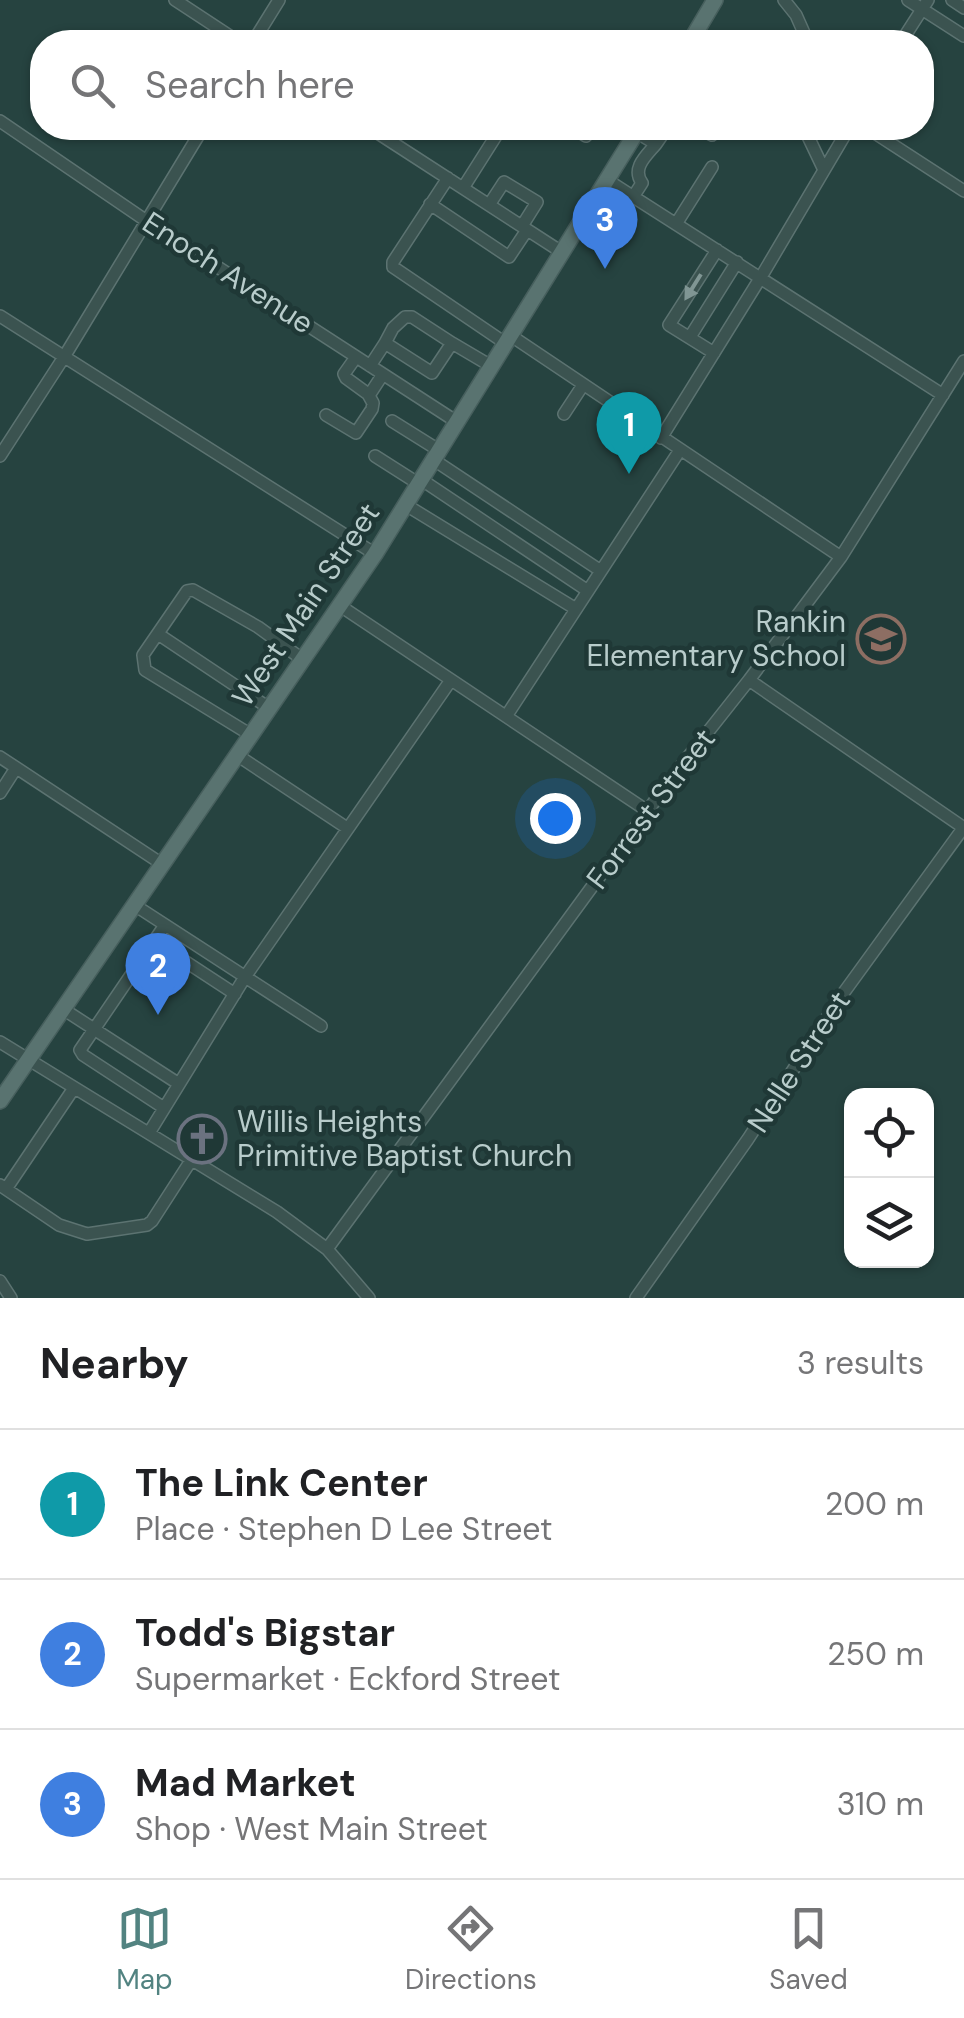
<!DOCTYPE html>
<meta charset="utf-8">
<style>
:root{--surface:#fff;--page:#f6f6f6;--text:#202124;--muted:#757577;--line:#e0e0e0;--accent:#528381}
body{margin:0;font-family:"DM Sans",sans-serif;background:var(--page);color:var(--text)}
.controls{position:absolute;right:30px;bottom:30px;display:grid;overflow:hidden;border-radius:20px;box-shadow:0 2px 8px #0004}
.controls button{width:90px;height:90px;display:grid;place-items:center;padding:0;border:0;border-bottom:2px solid var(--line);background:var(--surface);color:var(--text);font:50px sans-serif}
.you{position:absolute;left:555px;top:818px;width:35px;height:35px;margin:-25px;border:8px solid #fff;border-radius:50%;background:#1a73e8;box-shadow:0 0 0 15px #1a73e833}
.badge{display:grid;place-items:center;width:65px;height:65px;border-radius:50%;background:var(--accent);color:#fff;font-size:32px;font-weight:700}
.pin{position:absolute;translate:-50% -82px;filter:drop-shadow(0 2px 5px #0008)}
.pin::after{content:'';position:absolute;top:52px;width:35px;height:30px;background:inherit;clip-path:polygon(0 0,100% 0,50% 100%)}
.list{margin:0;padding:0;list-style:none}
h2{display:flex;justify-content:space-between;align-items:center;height:130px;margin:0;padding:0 40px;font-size:42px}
h2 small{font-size:32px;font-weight:400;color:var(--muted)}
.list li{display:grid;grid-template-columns:65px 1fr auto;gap:30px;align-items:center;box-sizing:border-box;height:150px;padding:0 40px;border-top:2px solid var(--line)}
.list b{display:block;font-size:38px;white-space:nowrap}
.list p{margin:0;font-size:32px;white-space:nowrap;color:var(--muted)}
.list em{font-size:32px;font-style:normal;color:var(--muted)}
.icon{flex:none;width:55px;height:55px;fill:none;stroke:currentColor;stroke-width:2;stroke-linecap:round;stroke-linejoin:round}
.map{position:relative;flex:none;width:964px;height:1298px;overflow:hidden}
.search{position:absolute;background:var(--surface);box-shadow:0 2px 8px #0004;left:30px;right:30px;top:30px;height:110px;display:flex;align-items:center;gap:25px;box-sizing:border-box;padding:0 35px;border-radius:40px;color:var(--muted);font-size:38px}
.sheet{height:580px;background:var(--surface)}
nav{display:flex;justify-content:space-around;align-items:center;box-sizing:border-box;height:140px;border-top:2px solid var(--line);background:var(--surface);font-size:28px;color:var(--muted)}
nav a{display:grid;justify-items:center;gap:5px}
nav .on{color:var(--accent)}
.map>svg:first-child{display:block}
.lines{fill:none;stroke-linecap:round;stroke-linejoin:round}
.minor-casing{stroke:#5c7371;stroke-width:14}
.major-casing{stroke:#475f5d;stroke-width:18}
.minor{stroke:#3b5350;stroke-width:11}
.major{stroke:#597370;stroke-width:15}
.oneway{fill:#809694}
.labels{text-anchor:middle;stroke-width:9;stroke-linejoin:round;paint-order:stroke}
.street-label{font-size:30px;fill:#b8cccb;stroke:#1f3836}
.poi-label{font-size:30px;fill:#b8cccb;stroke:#1f3836;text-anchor:end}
</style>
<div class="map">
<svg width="964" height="1298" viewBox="0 0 964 1298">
<rect width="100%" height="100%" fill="#264340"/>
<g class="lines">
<!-- minor casing -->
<g class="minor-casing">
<path id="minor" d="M175,0l64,42
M784,0l12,15 12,27
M908,0l56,36
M952,0l12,8
M253,42l26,-42
M554,42l2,-3
M901,42l27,-42
M0,121l148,101 309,200
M370,128l190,123
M573,128l13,8 6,-8
M698,128l14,7 8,-7
M804,128l20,42
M867,128l97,63
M636,132l20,12 11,-16
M448,178l-55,84v5l112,76
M607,180l336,215
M463,188l38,-60
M633,197l9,-14c-11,-15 5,-28 14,-39
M430,204l79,53 18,-27
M489,205l15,-23 33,20 -15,24
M676,224l36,-57
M0,316l375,238
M510,335l331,222
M690,337l47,-75
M385,343l8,-15 12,-11h7l40,26
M714,353l-45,-28 48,-75
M356,357l-12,17 2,4 22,16h2l13,-20
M370,366l15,-23 47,30 20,-30 39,23
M564,414l19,-29
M326,415l30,18 16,-24 1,-6 -5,-9
M392,421l48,30
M661,438l100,-161 88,-149
M0,456l64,-99 139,-229
M375,456l44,28
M434,460l167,111
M422,480l166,111
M406,505l170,104
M339,605l310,207
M158,634l111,74
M749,680l215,148
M507,715l173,-265
M251,735l-106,-65 -2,-15 44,-64 6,-1 65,37 44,32
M237,755l110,73
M0,757l162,107
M0,793l16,-25
M136,906l185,120
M154,941l81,53
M63,1009l116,75
M0,1042l277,170 50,37 42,49
M164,1108l-81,-53 -3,-5 85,-125
M149,1133l96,-156 206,-297
M0,1185l59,40 28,9 60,-9 5,-4 40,-62
M6,1189l68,-101
M327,1249l346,-473 76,-96 92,-123 123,-196
M0,1281l11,17
M636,1298l112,-159 94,-144 122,-168"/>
</g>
<!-- major casing -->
<g class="major-casing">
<path id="major" d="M690,42l25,-42
M0,1101l375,-547 264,-426"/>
</g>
<!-- minor -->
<use href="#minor" class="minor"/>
<!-- major -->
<use href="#major" class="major"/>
</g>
<!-- one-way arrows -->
<defs><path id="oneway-solid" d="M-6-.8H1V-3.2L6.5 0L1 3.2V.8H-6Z" transform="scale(2.5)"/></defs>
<use class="oneway" href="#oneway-solid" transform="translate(693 287) rotate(122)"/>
<!-- icons -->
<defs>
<g id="school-ring" transform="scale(2.5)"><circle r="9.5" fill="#1f3836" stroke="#8d6e63" stroke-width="1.5"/><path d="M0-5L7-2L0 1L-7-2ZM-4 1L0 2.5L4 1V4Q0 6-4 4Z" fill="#8d6e63"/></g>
<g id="church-ring" transform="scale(2.5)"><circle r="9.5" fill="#1f3836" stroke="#6b7280" stroke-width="1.5"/><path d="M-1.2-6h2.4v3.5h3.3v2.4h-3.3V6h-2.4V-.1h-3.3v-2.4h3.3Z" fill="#6b7280"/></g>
</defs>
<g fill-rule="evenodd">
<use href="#school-ring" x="881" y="639"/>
<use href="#church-ring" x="202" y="1139"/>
</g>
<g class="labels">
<!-- street labels -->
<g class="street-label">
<text transform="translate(228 273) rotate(33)" y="10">Enoch Avenue</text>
<text transform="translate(306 605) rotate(-56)" y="10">West Main Street</text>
<text transform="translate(651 809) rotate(-53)" y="10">Forrest Street</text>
<text transform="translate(799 1062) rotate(-57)" y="10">Nelle Street</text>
</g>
<!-- poi labels -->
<g class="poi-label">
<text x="846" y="632">Rankin<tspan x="846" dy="34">Elementary School</tspan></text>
<text x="237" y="1132" text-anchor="start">Willis Heights<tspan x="237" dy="34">Primitive Baptist Church</tspan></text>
</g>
</g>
</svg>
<div class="controls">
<button><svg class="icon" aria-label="locate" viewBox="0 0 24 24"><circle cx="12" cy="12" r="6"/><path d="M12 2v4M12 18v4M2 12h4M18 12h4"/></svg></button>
<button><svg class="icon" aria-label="layers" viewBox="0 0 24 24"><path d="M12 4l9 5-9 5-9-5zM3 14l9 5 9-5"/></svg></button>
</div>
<div class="you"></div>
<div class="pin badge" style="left:629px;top:474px;background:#0f9aa8">1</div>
<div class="pin badge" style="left:158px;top:1015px;background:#3f7fe0">2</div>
<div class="pin badge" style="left:605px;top:269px;background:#3f7fe0">3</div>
<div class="search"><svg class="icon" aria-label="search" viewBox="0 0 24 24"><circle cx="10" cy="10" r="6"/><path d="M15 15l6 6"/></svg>Search here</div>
</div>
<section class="sheet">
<h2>Nearby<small>3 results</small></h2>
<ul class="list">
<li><span class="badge" style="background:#0f9aa8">1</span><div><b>The Link Center</b><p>Place · Stephen D Lee Street</p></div><em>200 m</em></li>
<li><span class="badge" style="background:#3f7fe0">2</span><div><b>Todd's Bigstar</b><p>Supermarket · Eckford Street</p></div><em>250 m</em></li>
<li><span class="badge" style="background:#3f7fe0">3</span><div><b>Mad Market</b><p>Shop · West Main Street</p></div><em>310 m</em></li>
</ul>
</section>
<nav>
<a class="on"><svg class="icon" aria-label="map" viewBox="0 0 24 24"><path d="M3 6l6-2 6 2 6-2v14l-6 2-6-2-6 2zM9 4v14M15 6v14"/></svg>Map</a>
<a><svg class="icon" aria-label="directions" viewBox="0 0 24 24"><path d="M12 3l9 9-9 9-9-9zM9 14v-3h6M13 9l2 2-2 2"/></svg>Directions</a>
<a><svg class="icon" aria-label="saved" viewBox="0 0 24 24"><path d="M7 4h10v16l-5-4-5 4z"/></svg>Saved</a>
</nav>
